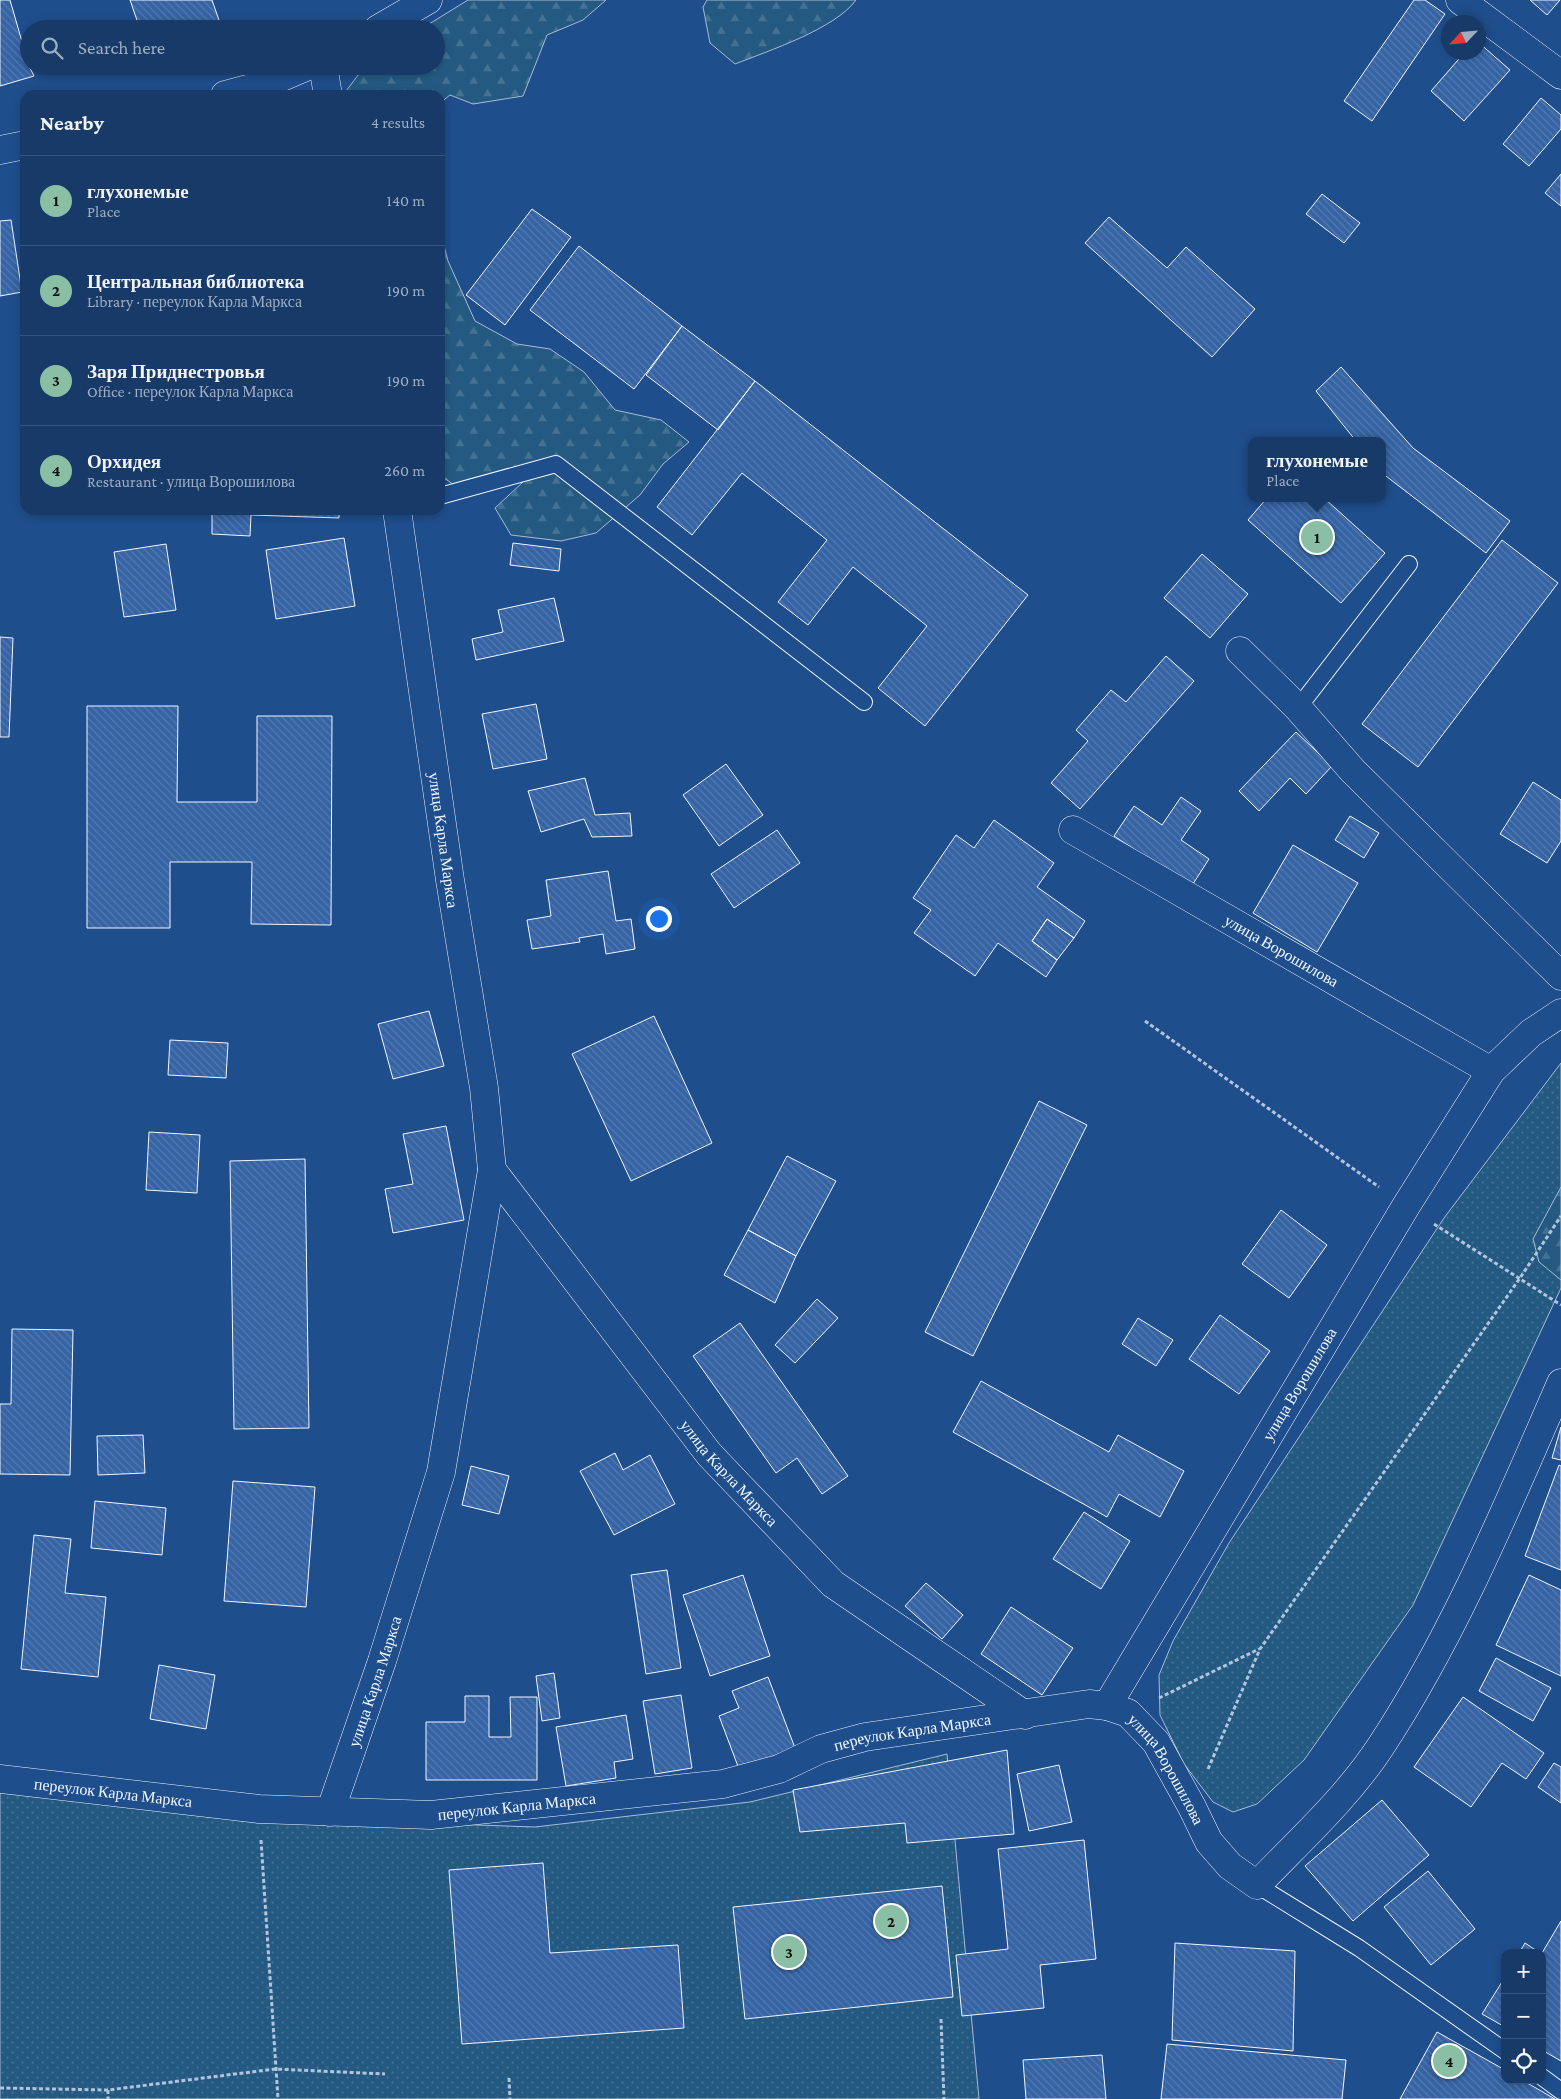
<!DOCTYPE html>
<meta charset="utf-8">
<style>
:root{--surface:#173a69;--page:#20416f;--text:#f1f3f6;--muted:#9eadc0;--line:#36547d;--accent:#8abfa5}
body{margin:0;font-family:"Crimson Pro",serif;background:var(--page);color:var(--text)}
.controls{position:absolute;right:15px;bottom:15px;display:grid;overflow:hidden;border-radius:10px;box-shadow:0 2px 8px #0003}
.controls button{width:45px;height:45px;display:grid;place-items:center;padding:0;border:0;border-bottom:1px solid var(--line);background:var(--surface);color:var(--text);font:25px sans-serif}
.compass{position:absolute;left:1441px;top:15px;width:45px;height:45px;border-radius:50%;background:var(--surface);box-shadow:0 2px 8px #0003;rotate:244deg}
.you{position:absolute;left:658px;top:918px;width:18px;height:18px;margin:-12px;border:4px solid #fff;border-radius:50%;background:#1a73e8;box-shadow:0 0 0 8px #1a73e833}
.badge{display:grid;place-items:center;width:32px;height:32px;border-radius:50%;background:var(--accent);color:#111;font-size:16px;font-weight:700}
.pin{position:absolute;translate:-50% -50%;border:2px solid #fff;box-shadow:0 1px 5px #0006}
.popup{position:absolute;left:1248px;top:437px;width:138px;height:65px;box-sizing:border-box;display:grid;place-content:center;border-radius:10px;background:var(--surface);filter:drop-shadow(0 1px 4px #0005);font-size:16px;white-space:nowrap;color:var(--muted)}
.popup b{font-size:19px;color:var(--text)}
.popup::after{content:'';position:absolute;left:50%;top:100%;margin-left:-10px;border:10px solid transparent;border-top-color:var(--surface)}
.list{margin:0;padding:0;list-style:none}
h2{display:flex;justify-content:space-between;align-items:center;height:65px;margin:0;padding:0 20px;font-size:21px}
h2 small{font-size:16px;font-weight:400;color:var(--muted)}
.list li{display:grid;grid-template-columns:32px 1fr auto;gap:15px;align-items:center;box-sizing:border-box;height:90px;padding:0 20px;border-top:1px solid var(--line)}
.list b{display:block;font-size:19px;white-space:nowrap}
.list p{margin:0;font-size:16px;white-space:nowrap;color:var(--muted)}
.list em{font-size:16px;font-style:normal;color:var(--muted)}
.icon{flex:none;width:28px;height:28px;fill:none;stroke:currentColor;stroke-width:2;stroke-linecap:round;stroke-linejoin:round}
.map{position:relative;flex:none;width:1561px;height:2099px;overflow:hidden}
.search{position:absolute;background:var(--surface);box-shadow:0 2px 8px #0003;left:20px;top:20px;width:425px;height:55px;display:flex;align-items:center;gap:12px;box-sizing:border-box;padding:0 18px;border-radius:28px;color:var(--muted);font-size:19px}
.panel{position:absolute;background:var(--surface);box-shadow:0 2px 8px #0003;left:20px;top:90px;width:425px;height:425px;border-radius:15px}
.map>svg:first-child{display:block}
.grass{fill:url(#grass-dots);stroke:#a8bbd7}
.forest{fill:url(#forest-firs);stroke:#a8bbd7}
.building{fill:url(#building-back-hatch);stroke:#f2f6ff}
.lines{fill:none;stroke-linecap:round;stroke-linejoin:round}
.service-casing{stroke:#f2f6ff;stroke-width:18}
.minor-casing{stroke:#f2f6ff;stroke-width:29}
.tertiary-casing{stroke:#f2f6ff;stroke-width:29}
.path{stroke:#b3c4dc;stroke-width:3;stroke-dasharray:4 2.5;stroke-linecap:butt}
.service{stroke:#1f4e8c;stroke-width:16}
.minor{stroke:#1f4e8c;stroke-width:28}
.tertiary{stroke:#1f4e8c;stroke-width:28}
.labels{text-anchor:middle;stroke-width:4;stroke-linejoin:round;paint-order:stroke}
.street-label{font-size:16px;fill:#f2f6ff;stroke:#1f4e8c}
</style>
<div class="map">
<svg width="1561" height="2099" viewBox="0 0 1561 2099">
<defs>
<pattern id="grass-dots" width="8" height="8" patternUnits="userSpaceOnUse" patternTransform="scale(1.25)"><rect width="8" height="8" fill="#245a82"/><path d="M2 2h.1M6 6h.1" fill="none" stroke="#447295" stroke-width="1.8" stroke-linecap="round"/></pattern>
<pattern id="forest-firs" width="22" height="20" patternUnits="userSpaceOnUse" patternTransform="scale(1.25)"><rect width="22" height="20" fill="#245a82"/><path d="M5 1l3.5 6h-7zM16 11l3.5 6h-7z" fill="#447295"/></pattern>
<pattern id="building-back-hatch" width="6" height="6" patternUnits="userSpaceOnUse" patternTransform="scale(1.25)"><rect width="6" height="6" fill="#3563a3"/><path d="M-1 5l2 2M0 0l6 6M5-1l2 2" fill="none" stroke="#537ab1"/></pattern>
</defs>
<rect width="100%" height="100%" fill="#1f4e8c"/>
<!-- grass -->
<path class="grass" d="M1561,1063v225l-148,317 -109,155 -47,44 -24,8 -20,-10 -29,-38 -24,-49 -1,-40 14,-34 56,-98 215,-325z
M947,1754l32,345h-979v-312l244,30 291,10 215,-25z"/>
<!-- forest -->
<path class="forest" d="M468,0h138l-23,20 -36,15 -24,61 -50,8 -23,-9 -10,8v-8h-97l22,-29h71v-37h-15z
M707,0h149c-21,29 -88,51 -121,64l-25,-21 -7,-36z
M440,231l8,30 27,60 42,23 33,5 34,23 31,38 46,10 28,22 -26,22 -23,31 -44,38 -35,8 -50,-6 -16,-27 28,-26 -69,3 -14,-10z
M1561,1187v93l-22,-18 -6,-23z"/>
<!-- building -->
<path class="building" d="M0,0h10l19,66 5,10 -34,10z
M130,0h82l10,29h-82z
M1414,0h11l20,14 -73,107 -28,-20z
M1530,0h30l-13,15z
M1478,42l32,28 -46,51 -33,-30 34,-39h13z
M1541,98l20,17v14l-32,37 -26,-22z
M1561,174v32l-16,-13z
M1322,194l38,29 -16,20 -38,-29z
M532,209l39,28 -66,88 -39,-30z
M1109,217l58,51 19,-21 69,62 -43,48 -127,-114z
M11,220l11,72 -22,4v-75z
M579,246l103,80 -48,63 -104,-79z
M682,326l73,55 -37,49 -72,-55z
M1341,367l72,81 97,73 -24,32 -104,-80v-32h-26l-40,-50z
M755,381l273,214 -103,131 -47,-38 49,-62 -74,-59 -45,58 -30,-23 49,-62 -85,-67 -50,62 -35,-28z
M1267,498h57l61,55 -44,50 -93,-83z
M212,510h127v8l-88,-3 -1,21 -38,-2z
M344,538l11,68 -79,13 -10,-69z
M1502,540l56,43 -140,184 -56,-43z
M513,543l48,6 -2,22 -49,-6z
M166,544l10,66 -52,7 -10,-65z
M1202,554l46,40 -38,44 -46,-40z
M554,598l10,43 -88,19 -4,-21 31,-7 -5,-22z
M0,637l13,1 -4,99h-9z
M1166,656l28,25 -114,128 -29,-26 37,-42 -12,-11 35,-40 15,12z
M536,704l11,55 -54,10 -11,-55z
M87,706h91l-1,96h80v-86h75l-1,209 -80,-1 1,-62h-82v66h-83z
M1296,732l36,34 -26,28 -16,-16 -31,33 -20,-20z
M726,764l37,51 -44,31 -36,-51z
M585,778l10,37 35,-2 2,23 -40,1 -8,-18 -43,13 -13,-41z
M1533,782l28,18v41l-14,22 -47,-29z
M1181,797l20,14 -20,29 28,19 -18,28 -77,-51 20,-30 28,19z
M1350,816l29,17 -15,25 -29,-18z
M994,820l60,43 -17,24 48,34 -11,17 -27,-19 -15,22 25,19 -11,17 -48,-34 -23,33 -61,-43 17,-23 -18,-12 43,-63 18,13z
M777,830l23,33 -66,45 -23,-34z
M1293,845l65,38 -41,69 -64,-39z
M608,871l8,50 15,-2 4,30 -29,5 -3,-20 -24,4 1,4 -48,7 -5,-29 24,-4 -5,-36z
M1047,919l27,19 -17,22 -25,-19z
M429,1011l15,55 -51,13 -15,-55z
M654,1016l58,127 -81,38 -59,-127z
M170,1040l58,3 -2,35 -58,-3z
M1039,1101l48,24 -114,231 -48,-24z
M446,1126l18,94 -71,13 -8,-44 28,-5 -10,-50z
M149,1132l51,3 -3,58 -51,-3z
M787,1156l49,25 -40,75 -48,-26z
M305,1159l4,269 -75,1 -4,-268z
M1281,1210l46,35 -38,53 -47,-34z
M748,1230l48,26 -21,47 -51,-28z
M817,1299l21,19 -43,45 -20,-18z
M1220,1315l50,36 -31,43 -50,-35z
M1138,1318l35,22 -17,26 -34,-22z
M740,1323l108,153 -26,18 -25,-36 -21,15 -83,-117z
M12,1329l61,1 -3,145 -70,-1v-70h11z
M981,1381l128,71 9,-17 66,36 -24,46 -41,-23 -12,23 -154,-85z
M1561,1427v33l-9,-2z
M143,1435l2,38 -47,2 -1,-39z
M615,1453l8,17 27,-15 25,49 -61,31 -34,-64z
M1559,1465l2,1v104l-36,-14z
M471,1466l38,10 -10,38 -37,-9z
M233,1481l82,6 -9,120 -82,-6z
M95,1501l71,7 -4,47 -71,-7z
M1084,1512l46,29 -29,48 -48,-30z
M34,1535l37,4 -6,54 41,4 -8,80 -77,-8z
M667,1570l14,98 -35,6 -15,-99z
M743,1575l27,81 -60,20 -27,-81z
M1529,1575l32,15v86l-65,-31z
M926,1583l37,32 -21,24 -37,-33z
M1011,1607l62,41 -31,47 -61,-41z
M1496,1658l55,30 -18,33 -54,-30z
M159,1665l56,10 -9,54 -56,-10z
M554,1673l6,45 -18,3 -6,-45z
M768,1677l27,71 -56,21 -20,-53 20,-8 -7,-17z
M681,1695l11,73 -37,6 -12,-73z
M465,1696h24v41h22l-1,-40h27v83h-111v-58h39z
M1463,1697l81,56 -18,26 -24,-16 -31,44 -57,-40z
M626,1715l7,44 -19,3 2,16 -50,8 -10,-59z
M1007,1750l7,84 -107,9 -2,-20 -105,9 -7,-42z
M1554,1763l7,4v36l-23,-16z
M1059,1765l13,57 -43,9 -12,-57z
M1382,1800l47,55 -76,66 -48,-55z
M1084,1840l12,119 -56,6 4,43 -82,8 -6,-61 52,-6 -10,-100z
M543,1863l7,90 128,-8 6,83 -222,16 -13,-174z
M1428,1871l47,58 -44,36 -47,-58z
M942,1886l11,111 -208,22 -12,-112z
M1561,1921v140l-19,-11v-97z
M1175,1943l120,8 -2,100 -121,-11z
M1525,1943l15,10h-21z
M1505,1977v50l-23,-13z
M1437,2032l68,38v10h17l33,19h-155z
M1167,2044l179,16 -4,39h-181z
M1102,2055l4,44h-80l-3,-39z"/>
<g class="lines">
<!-- service casing -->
<g class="service-casing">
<path id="service" d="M440,496l116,-32 308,238
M1298,708l111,-144
M1257,1885l102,63 146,103
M1542,2077l19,14"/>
</g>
<!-- minor casing -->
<g class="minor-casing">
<g id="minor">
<path d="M1460,0l101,75"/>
<path d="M323,66l5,29"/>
<path d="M1240,651l58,57 55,63 208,205"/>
<path id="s1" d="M1073,830l418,241"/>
<path id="s2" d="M1561,1013l-30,20 -40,38 -85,135 -299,500 21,7 28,29 36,65 17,35 21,24 27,19c42,-44 90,-87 124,-139 74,-113 126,-239 180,-363"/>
<path id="s3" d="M492,1170l217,284 124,130 192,131"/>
<path id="s4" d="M0,1779l259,30 172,6 292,-31 56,-15 42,-20 44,-12 224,-33 18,2"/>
<path id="s5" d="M330,1812l52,-151 59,-189 51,-302 -8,-82 -34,-208 -53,-370"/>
</g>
</g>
<!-- tertiary casing -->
<g class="tertiary-casing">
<path id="tertiary" d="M378,29l50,-29
M225,95l41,-11 42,-18
M0,150l25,-5"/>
</g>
<!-- path -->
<path class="path" d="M1145,1021l234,166
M1434,1224l127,81
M1159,1698l100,-49
M1208,1769l52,-120 260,-371 41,-62
M261,1840l17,259
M941,2019l3,80
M509,2078l1,21
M0,2088l108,2 167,-21 110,5
M108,2090v9"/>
<!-- service -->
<use href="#service" class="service"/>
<!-- minor -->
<use href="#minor" class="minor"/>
<!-- tertiary -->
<use href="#tertiary" class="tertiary"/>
</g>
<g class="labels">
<!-- street labels -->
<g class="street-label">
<text transform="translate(444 840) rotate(82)" y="6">улица Карла Маркса</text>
<text dy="6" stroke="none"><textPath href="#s1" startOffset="241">улица Ворошилова</textPath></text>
<text transform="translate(1299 1384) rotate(-59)" y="6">улица Ворошилова</text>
<text dy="6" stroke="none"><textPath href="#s3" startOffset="385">улица Карла Маркса</textPath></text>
<text dy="6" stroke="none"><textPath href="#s5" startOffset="138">улица Карла Маркса</textPath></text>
<text dy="6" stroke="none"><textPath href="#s4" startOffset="924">переулок Карла Маркса</textPath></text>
<text dy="6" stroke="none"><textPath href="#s2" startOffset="924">улица Ворошилова</textPath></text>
<text dy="6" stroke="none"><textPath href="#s4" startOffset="114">переулок Карла Маркса</textPath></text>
<text dy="6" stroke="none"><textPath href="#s4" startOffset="519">переулок Карла Маркса</textPath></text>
</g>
</g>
</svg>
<div class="controls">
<button>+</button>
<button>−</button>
<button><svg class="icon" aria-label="locate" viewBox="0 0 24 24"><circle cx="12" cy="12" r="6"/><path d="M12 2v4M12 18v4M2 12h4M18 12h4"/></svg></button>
</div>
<svg class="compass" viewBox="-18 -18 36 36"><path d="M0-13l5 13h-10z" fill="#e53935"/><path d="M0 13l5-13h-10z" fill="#9eadc0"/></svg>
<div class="you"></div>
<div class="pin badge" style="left:1317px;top:537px">1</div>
<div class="popup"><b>глухонемые</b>Place</div>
<div class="pin badge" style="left:891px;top:1921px">2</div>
<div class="pin badge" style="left:789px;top:1952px">3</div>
<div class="pin badge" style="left:1449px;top:2061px">4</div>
<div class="search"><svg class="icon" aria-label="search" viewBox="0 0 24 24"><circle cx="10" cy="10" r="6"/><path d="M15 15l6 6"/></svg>Search here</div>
<section class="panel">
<h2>Nearby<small>4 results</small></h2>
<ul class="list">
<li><span class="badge">1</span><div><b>глухонемые</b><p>Place</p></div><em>140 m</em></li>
<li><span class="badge">2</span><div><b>Центральная библиотека</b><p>Library · переулок Карла Маркса</p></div><em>190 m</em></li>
<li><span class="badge">3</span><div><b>Заря Приднестровья</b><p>Office · переулок Карла Маркса</p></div><em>190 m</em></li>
<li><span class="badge">4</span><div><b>Орхидея</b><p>Restaurant · улица Ворошилова</p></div><em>260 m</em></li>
</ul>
</section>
</div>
